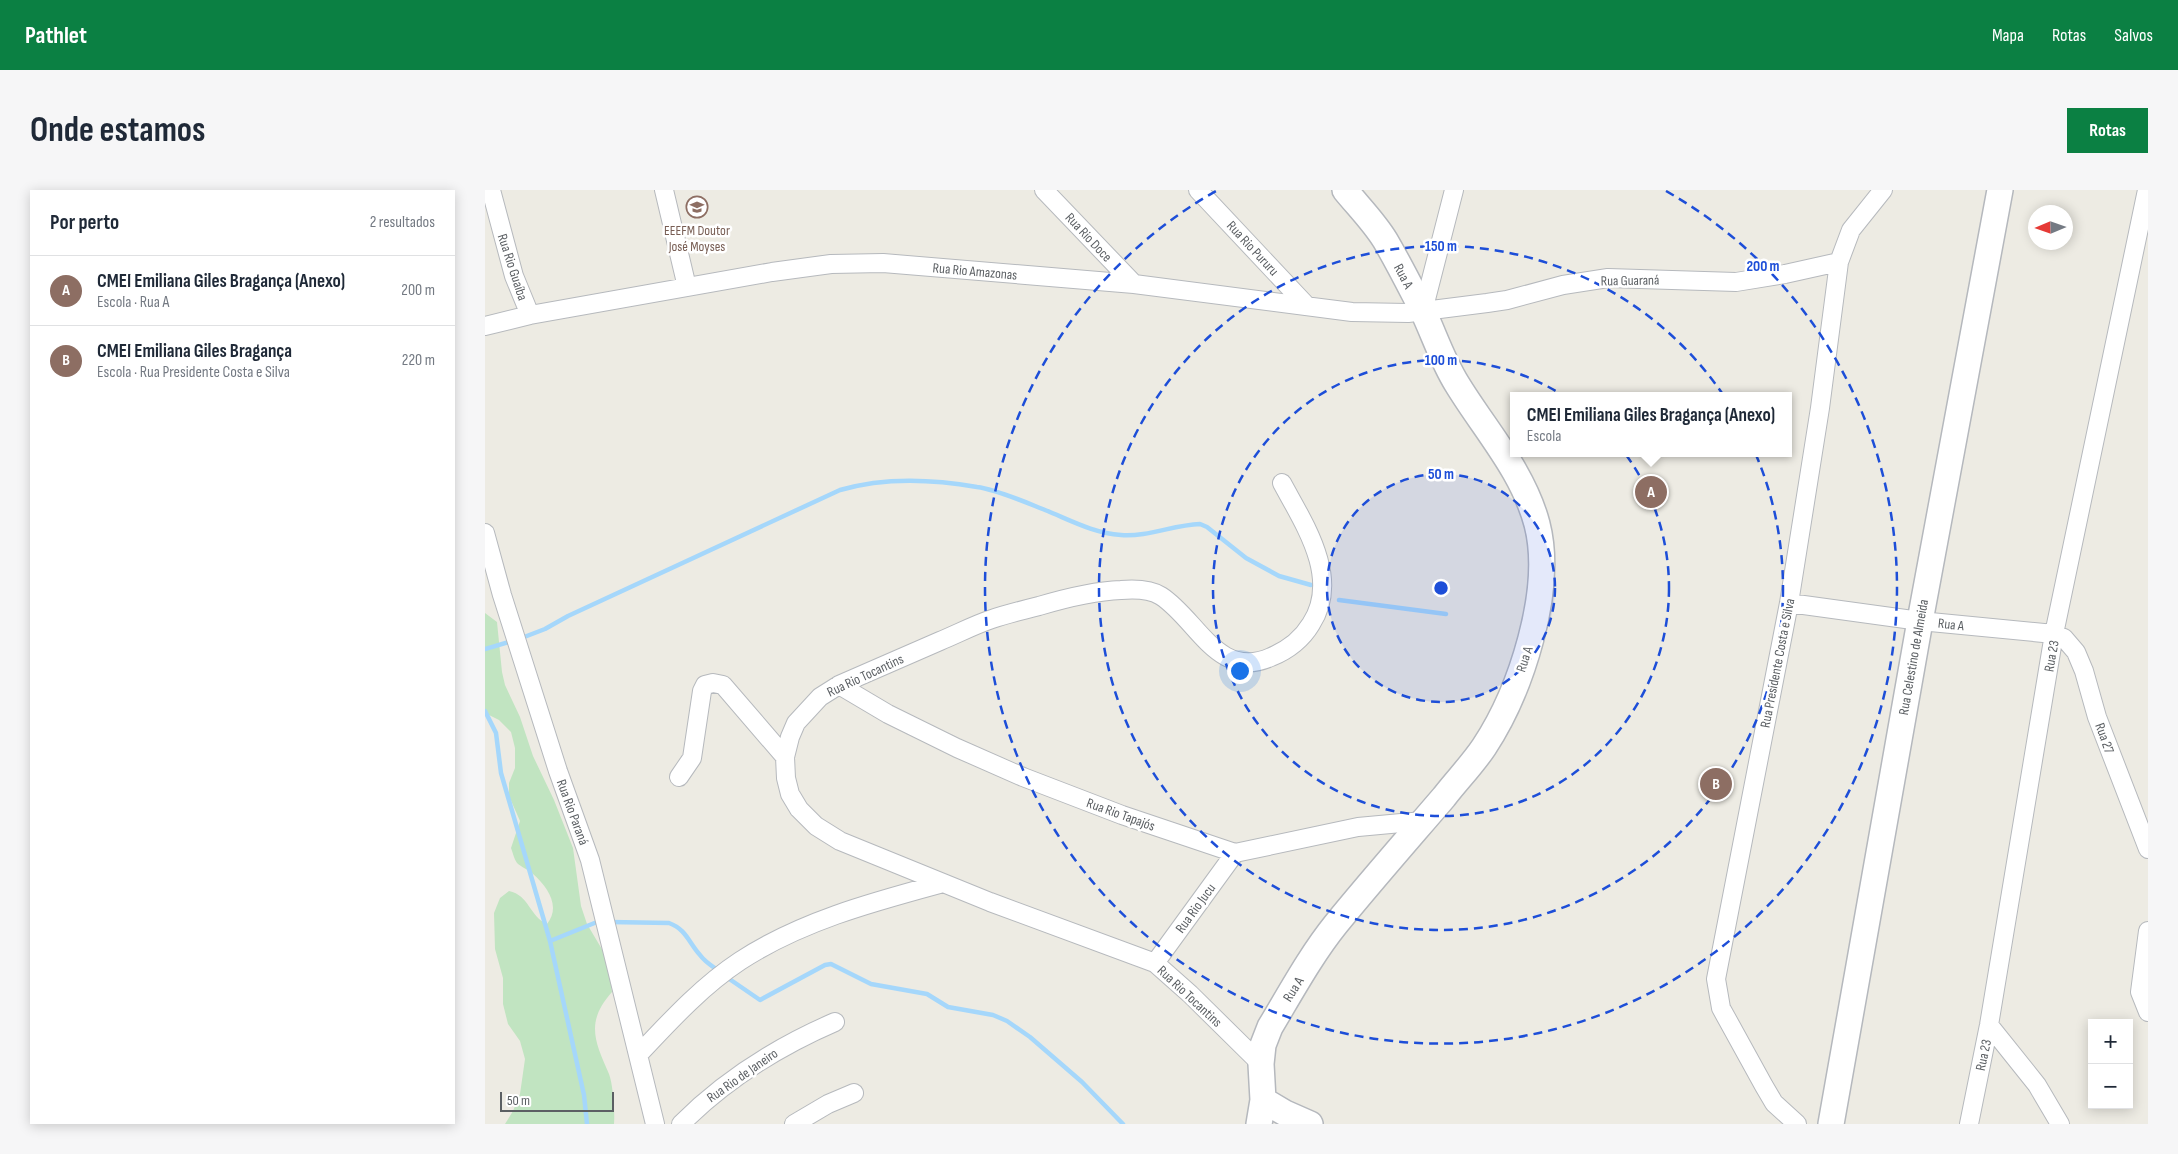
<!DOCTYPE html>
<html lang="pt">
<meta charset="utf-8">
<style>
:root{--surface:#fff;--page:#f6f6f7;--text:#1f2937;--muted:#747a83;--line:#e0e1e3;--accent:#0b8043}
body{margin:0;font-family:"Sofia Sans Condensed",sans-serif;background:var(--page);color:var(--text)}
.controls{position:absolute;right:15px;bottom:15px;display:grid;overflow:hidden;border-radius:0px;box-shadow:0 2px 12px #0003}
.controls button{width:45px;height:45px;display:grid;place-items:center;padding:0;border:0;border-bottom:1px solid var(--line);background:var(--surface);color:var(--text);font:25px sans-serif}
.compass{position:absolute;left:1543px;top:15px;width:45px;height:45px;border-radius:50%;background:var(--surface);box-shadow:0 2px 12px #0003;rotate:268deg}
.scale{position:absolute;left:15px;bottom:12px;width:114px;box-sizing:border-box;padding-left:5px;border:2px solid #5b5f63;border-top:0;font-size:14px;line-height:18px;white-space:nowrap;color:#5b5f63;-webkit-text-stroke:4px #fff;paint-order:stroke}
.you{position:absolute;left:754px;top:480px;width:18px;height:18px;margin:-12px;border:4px solid #fff;border-radius:50%;background:#1a73e8;box-shadow:0 0 0 8px #1a73e833}
.badge{display:grid;place-items:center;width:32px;height:32px;border-radius:50%;background:var(--accent);color:#fff;font-size:16px;font-weight:700}
.pin{position:absolute;translate:-50% -50%;border:2px solid #fff;box-shadow:0 1px 5px #0006}
.popup{position:absolute;left:1025px;top:202px;width:282px;height:65px;box-sizing:border-box;display:grid;place-content:center;border-radius:0px;background:var(--surface);filter:drop-shadow(0 1px 4px #0005);font-size:16px;white-space:nowrap;color:var(--muted)}
.popup b{font-size:19px;color:var(--text)}
.popup::after{content:'';position:absolute;left:50%;top:100%;margin-left:-10px;border:10px solid transparent;border-top-color:var(--surface)}
.list{margin:0;padding:0;list-style:none}
h2{display:flex;justify-content:space-between;align-items:center;height:65px;margin:0;padding:0 20px;font-size:21px}
h2 small{font-size:16px;font-weight:400;color:var(--muted)}
.list li{display:grid;grid-template-columns:32px 1fr auto;gap:15px;align-items:center;box-sizing:border-box;height:70px;padding:0 20px;border-top:1px solid var(--line)}
.list b{display:block;font-size:19px;white-space:nowrap}
.list p{margin:0;font-size:16px;white-space:nowrap;color:var(--muted)}
.list em{font-size:16px;font-style:normal;color:var(--muted)}
.map{position:relative;flex:none;width:1663px;height:934px;overflow:hidden;border-radius:0px}
header{display:flex;align-items:center;gap:30px;box-sizing:border-box;height:70px;padding:0 25px;background:var(--accent);color:#fff}
header strong{font-size:24px}
nav{display:flex;gap:28px;margin-inline-start:auto;font-size:18px}
.intro{display:flex;align-items:center;justify-content:space-between;box-sizing:border-box;height:120px;padding:0 30px}
h1{margin:0;font-size:35px}
.button{padding:12px 22px;border-radius:0px;background:var(--accent);color:#fff;font-size:18px;font-weight:700}
main{display:flex;gap:30px;padding:0 30px}
aside{flex:1;background:var(--surface);border-radius:0px;box-shadow:0 2px 12px #0003}
.map>svg:first-child{display:block}
.green{fill:#c1e4c1}
.lines{fill:none;stroke-linecap:round;stroke-linejoin:round}
.stream{stroke:#a5d7fb;stroke-width:4.5}
.street-casing{stroke:#b6b9bd;stroke-width:20}
.secondary-casing{stroke:#b5b8bd;stroke-width:28}
.street{stroke:#fff;stroke-width:18}
.secondary{stroke:#fff;stroke-width:25}
.ring{fill:none;stroke:#1d4ed8;stroke-width:2.5;stroke-dasharray:9 6}
.labels{text-anchor:middle;stroke-width:5;stroke-linejoin:round;paint-order:stroke}
.education-label{font-size:14px;fill:#785e54;stroke:#fff}
.street-label{font-size:14px;fill:#5b5f63;stroke:#fff}
.centre{fill:#1d4ed8;stroke:#fff;stroke-width:2.5}
.ring-label{font-size:15px;text-anchor:middle;font-weight:bold;fill:#1d4ed8;stroke:#fff;stroke-width:5;stroke-linejoin:round;paint-order:stroke}
</style>
<header>
<strong>Pathlet</strong>
<nav><a>Mapa</a><a>Rotas</a><a>Salvos</a></nav>
</header>
<div class="intro"><h1>Onde estamos</h1><a class="button">Rotas</a></div>
<main>
<aside>
<h2>Por perto<small>2 resultados</small></h2>
<ul class="list">
<li><span class="badge" style="background:#8d6e63">A</span><div><b>CMEI Emiliana Giles Bragança (Anexo)</b><p>Escola · Rua A</p></div><em>200 m</em></li>
<li><span class="badge" style="background:#8d6e63">B</span><div><b>CMEI Emiliana Giles Bragança</b><p>Escola · Rua Presidente Costa e Silva</p></div><em>220 m</em></li>
</ul>
</aside>
<div class="map">
<svg width="1663" height="934" viewBox="0 0 1663 934">
<rect width="100%" height="100%" fill="#edebe3"/>
<!-- green -->
<path class="green" d="M0,423l12,9 5,50 3,13 15,32 13,39 21,44 19,48 8,58 6,18 16,27 6,19 3,22c-27,30 -17,50 -3,82 4,10 6,39 5,50h-109l8,-13 7,-17 5,-35 -5,-18 -12,-17 -5,-20v-26l-8,-29 -1,-36 6,-15 9,-7c20,4 21,26 38,33 14,-17 1,-37 -14,-50 -4,-4 -12,-7 -16,-11 -3,-4 -4,-10 -6,-15l9,-27 -11,-25v-13l6,-15v-20l-4,-16 -12,-12 -14,-7z"/>
<g class="lines">
<!-- stream -->
<path class="stream" d="M854,410l107,14
M34,449l26,-10 23,-13 272,-126c44,-13 92,-11 137,-3 21,3 48,15 68,23 25,10 48,23 76,25 27,2 52,-10 79,-11l7,3 39,31 33,18 32,9
M0,459l27,-8
M0,521l11,22 5,40 49,168 34,154 3,29
M125,732l59,1c17,6 20,20 31,32 5,7 12,11 19,16
M65,751l47,-19h5
M240,786l35,24 65,-35 6,-1 40,20 56,10 21,13 45,8 14,6 23,16 52,45 41,42"/>
<!-- street casing -->
<g class="street-casing">
<path id="street" d="M6,0l23,86 16,39
M179,0l23,97
M559,0l90,94
M713,0l109,116
M938,121l31,-121
M0,136l45,-11 242,-43 59,-8 52,-1 251,21 218,28 56,1 79,-10 20,-3 56,-15 45,-7 128,4 49,-8 54,-12
M0,343l17,62 56,176 32,89 65,264
M1304,413l131,18 134,13 10,4 12,14 8,19 13,46 51,132
M354,495l49,29 69,34 66,29 99,38 113,38 123,-26 65,-6
M194,587l13,-19 10,-67 3,-6 8,-2 10,2 62,72
M1663,741l-8,61 8,20
M670,773l80,-110
M1504,835l48,60 23,39
M154,864c31,-33 63,-68 101,-93 61,-40 133,-59 203,-78
M776,874l-71,-70 -35,-31 -165,-61 -150,-61 -24,-15 -17,-17 -9,-15 -4,-16 -1,-21 5,-20 6,-14 24,-26 19,-12c34,-15 67,-29 101,-44 17,-7 34,-16 52,-22 15,-5 31,-9 47,-13 27,-8 54,-15 82,-16 12,-1 29,-1 40,6 36,23 57,85 110,61 17,-7 31,-18 40,-33 30,-46 -7,-100 -29,-141
M196,934c45,-45 96,-77 154,-102
M309,934l34,-20 26,-11
M1312,934l-23,-21 -10,-17 -43,-78 -5,-29 73,-376 31,-195 19,-146 12,-32 32,-40
M1484,934l20,-99 65,-391 93,-444"/>
</g>
<!-- secondary casing -->
<g class="secondary-casing">
<path id="secondary" d="M778,910l22,13 25,11
M774,934l4,-24 -2,-36 2,-19 7,-18c21,-35 41,-72 66,-103 35,-43 72,-85 108,-127 13,-17 28,-32 40,-50 37,-56 70,-157 53,-223 -14,-53 -52,-94 -80,-140 -15,-24 -23,-50 -35,-75 -12,-23 -24,-47 -37,-69 -11,-18 -27,-34 -40,-50
M1346,934l89,-503 80,-431"/>
</g>
<!-- street -->
<use href="#street" class="street"/>
<!-- secondary -->
<use href="#secondary" class="secondary"/>
</g>
<!-- distance rings -->
<circle cx="956" cy="398" r="114" fill="#1d4ed8" fill-opacity=".12"/>
<g class="ring">
<circle cx="956" cy="398" r="114"/>
<circle cx="956" cy="398" r="228"/>
<circle cx="956" cy="398" r="342"/>
<path d="M1181 1A456 456 0 1 1 731 1"/>
</g>
<!-- icons -->
<defs>
<g id="school-ring" transform="scale(1.125)"><circle r="9.5" fill="#fff" stroke="#8d6e63" stroke-width="1.5"/><path d="M0-5L7-2L0 1L-7-2ZM-4 1L0 2.5L4 1V4Q0 6-4 4Z" fill="#8d6e63"/></g>
</defs>
<g fill-rule="evenodd">
<use href="#school-ring" x="212" y="17"/>
</g>
<g class="labels">
<!-- education labels -->
<g class="education-label">
<text x="212" y="45">EEEFM Doutor<tspan x="212" dy="16">José Moyses</tspan></text>
</g>
<!-- street labels -->
<g class="street-label">
<text transform="translate(604 47) rotate(47)" y="5">Rua Rio Doce</text>
<text transform="translate(768 58) rotate(47)" y="5">Rua Rio Pururu</text>
<text transform="translate(28 77) rotate(72)" y="5">Rua Rio Guaíba</text>
<text transform="translate(490 81) rotate(5)" y="5">Rua Rio Amazonas</text>
<text transform="translate(919 86) rotate(62)" y="5">Rua A</text>
<text transform="translate(1145 90) rotate(-1)" y="5">Rua Guaraná</text>
<text transform="translate(1466 434) rotate(6)" y="5">Rua A</text>
<text transform="translate(1566 466) rotate(-80)" y="5">Rua 23</text>
<text transform="translate(1428 467) rotate(-80)" y="5">Rua Celestino de Almeida</text>
<text transform="translate(1039 469) rotate(-72)" y="5">Rua A</text>
<text transform="translate(1292 473) rotate(-79)" y="5">Rua Presidente Costa e Silva</text>
<text transform="translate(380 485) rotate(-25)" y="5">Rua Rio Tocantins</text>
<text transform="translate(1620 548) rotate(70)" y="5">Rua 27</text>
<text transform="translate(88 622) rotate(70)" y="5">Rua Rio Paraná</text>
<text transform="translate(636 624) rotate(20)" y="5">Rua Rio Tapajós</text>
<text transform="translate(710 718) rotate(-54)" y="5">Rua Rio Jucu</text>
<text transform="translate(808 799) rotate(-58)" y="5">Rua A</text>
<text transform="translate(705 806) rotate(43)" y="5">Rua Rio Tocantins</text>
<text transform="translate(1498 865) rotate(-78)" y="5">Rua 23</text>
<text transform="translate(257 885) rotate(-35)" y="5">Rua Rio de Janeiro</text>
</g>
</g>
<circle cx="956" cy="398" r="8" class="centre"/>
<g class="ring-label">
<text x="956" y="61">150 m</text>
<text x="1278" y="81">200 m</text>
<text x="956" y="175">100 m</text>
<text x="956" y="289">50 m</text>
</g>
</svg>
<div class="controls">
<button>+</button>
<button>−</button>
</div>
<svg class="compass" viewBox="-18 -18 36 36"><path d="M0-13l5 13h-10z" fill="#e53935"/><path d="M0 13l5-13h-10z" fill="#747a83"/></svg>
<div class="scale">50 m</div>
<div class="you"></div>
<div class="pin badge" style="left:1166px;top:302px;background:#8d6e63">A</div>
<div class="popup"><b>CMEI Emiliana Giles Bragança (Anexo)</b>Escola</div>
<div class="pin badge" style="left:1231px;top:594px;background:#8d6e63">B</div>
</div>
</main>
